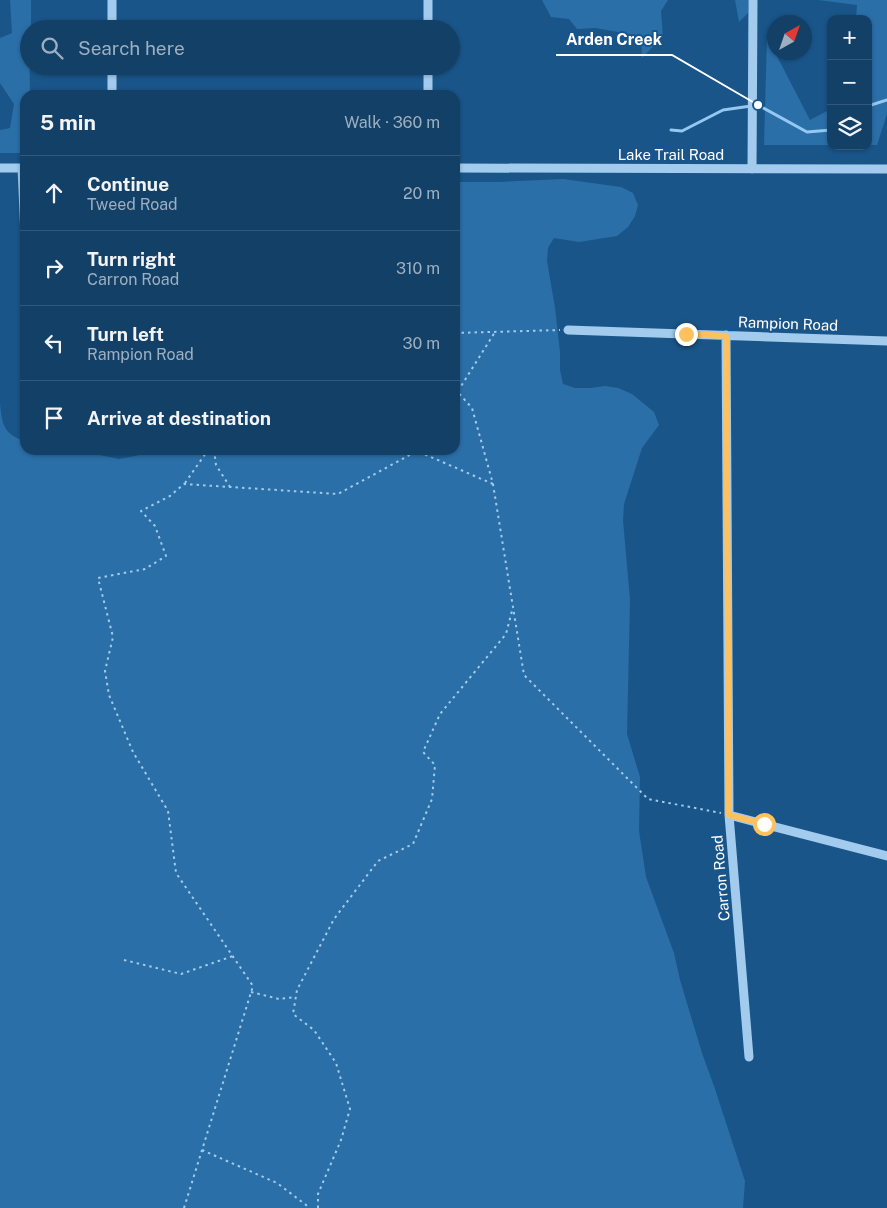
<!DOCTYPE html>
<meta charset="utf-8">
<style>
:root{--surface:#134067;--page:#1c476d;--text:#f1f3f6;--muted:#9dafc0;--line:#32597b}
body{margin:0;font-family:"Public Sans",sans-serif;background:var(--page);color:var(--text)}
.controls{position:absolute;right:15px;top:15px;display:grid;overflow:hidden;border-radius:10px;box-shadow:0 1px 4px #0004}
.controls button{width:45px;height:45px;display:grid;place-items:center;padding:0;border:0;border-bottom:1px solid var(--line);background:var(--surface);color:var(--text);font:25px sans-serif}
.compass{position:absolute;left:767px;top:15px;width:45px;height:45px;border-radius:50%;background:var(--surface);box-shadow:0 1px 4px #0004;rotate:40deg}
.stop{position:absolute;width:15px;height:15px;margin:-11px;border:4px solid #ffc15e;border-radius:50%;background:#fff}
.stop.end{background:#ffc15e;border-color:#fff;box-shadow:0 1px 5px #0008}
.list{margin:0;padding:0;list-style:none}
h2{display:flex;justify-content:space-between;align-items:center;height:65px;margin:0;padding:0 20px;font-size:21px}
h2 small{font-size:16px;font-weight:400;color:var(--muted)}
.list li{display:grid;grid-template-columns:32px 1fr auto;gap:15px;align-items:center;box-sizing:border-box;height:75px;padding:0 20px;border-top:1px solid var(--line)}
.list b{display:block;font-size:19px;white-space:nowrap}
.list p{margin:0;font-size:16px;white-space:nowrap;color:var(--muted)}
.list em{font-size:16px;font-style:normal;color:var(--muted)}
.icon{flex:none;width:28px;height:28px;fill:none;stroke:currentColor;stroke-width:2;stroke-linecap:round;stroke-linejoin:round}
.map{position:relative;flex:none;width:887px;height:1208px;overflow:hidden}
.search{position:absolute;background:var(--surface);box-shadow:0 1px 4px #0004;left:20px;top:20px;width:440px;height:55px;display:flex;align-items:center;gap:12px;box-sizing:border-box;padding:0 18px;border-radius:28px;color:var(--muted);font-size:19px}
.panel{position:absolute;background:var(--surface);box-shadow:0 1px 4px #0004;left:20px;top:90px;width:440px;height:365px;border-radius:15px}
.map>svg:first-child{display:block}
.green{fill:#2b6fa8}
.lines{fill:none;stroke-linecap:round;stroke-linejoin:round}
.stream{stroke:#94c8f0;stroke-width:3}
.path{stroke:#a2cbed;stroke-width:2;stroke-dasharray:2.5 4;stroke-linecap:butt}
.minor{stroke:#a2cbed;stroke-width:9}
.route{stroke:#ffc15e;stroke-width:6}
.labels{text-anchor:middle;stroke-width:4;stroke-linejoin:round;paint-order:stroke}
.street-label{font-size:15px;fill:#fff;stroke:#195589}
.leader{fill:none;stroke:#fff;stroke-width:2}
.callout-dot{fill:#fff;stroke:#195589;stroke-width:2}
.callout-label{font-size:16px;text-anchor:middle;font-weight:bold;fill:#fff;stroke:#195589;stroke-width:4;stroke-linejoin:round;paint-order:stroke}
</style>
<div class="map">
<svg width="887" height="1208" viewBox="0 0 887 1208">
<rect width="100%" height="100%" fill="#195589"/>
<!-- green -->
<path class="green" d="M10,0h21v29h-2l1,66h-5v58h-25v-23l10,-2 4,-24 -14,-21v-45l12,-5z
M542,0h126l-7,11 2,25 -21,22 -1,-22 -46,-8 -18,1 -8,-10 -18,-2z
M735,0h13v13l-9,9z
M818,0h69v114l-10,31h-9v-126h-12l1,-14z
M767,37l43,83 21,-11v36h-67z
M563,179l58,8 12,6 5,12 -3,11 -7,11 -11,9 -38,6 -25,-4 -6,10 -1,13 8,47 5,44v18l3,14 12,4h16l14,-2 13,2 14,6 22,18 5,13 -17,23 -18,56 -1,16 7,80 -3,134 13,43 -1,54 7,46 28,76 6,27 22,73 12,33 31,95 -2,27h-743v-805c2,21 3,31 25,38v9h50l44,9 47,-9h289v-268h45z"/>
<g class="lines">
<!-- stream -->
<path class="stream" d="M868,106l19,-6
M671,130l11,1 41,-21 35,-5 49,27 24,-2"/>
<!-- path -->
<path class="path" d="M455,333l105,-3
M455,389l17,19 21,76 31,191 124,124 73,14
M458,391l37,-59
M214,450l2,15 14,22
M185,483l23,-33
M124,960l57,14 52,-18
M251,992l28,7 16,-2
M202,1150l75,33 33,25
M184,1208l69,-222 -77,-113 -8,-62 -35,-59 -24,-57 -4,-24 8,-34 -15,-59 47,-9 21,-13 -11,-30 -14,-15 29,-15 14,-12 154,10 79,-43 76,33
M318,1208v-14l23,-54 9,-31 -14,-46 -22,-33 -21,-16 4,-24 37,-71 44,-58 35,-17 19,-45 3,-34 -12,-13 17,-38 66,-80 7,-27"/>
<!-- minor -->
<path class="minor" d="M112,29v-29
M428,29v-29
M112,95v-29
M428,95v-29
M0,168h25
M22,168l3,68
M455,168l432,1
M752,169l1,-169
M568,330l319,11
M726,335l3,480 20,242
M729,815l158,41"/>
</g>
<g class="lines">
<!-- route -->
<path class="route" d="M686,334l40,2 3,479 35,9"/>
</g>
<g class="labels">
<!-- street labels -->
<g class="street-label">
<text x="671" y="160">Lake Trail Road</text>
<text transform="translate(788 324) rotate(2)" y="5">Rampion Road</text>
<text transform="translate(721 878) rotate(-95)" y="5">Carron Road</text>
</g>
</g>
<!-- callouts -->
<path class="leader" d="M758 105L672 55H556"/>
<circle class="callout-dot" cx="758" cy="105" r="5"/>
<g class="callout-label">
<text x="614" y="45">Arden Creek</text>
</g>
</svg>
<div class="controls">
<button>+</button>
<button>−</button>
<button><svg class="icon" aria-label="layers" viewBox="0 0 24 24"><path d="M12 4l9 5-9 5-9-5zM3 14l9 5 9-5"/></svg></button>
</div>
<svg class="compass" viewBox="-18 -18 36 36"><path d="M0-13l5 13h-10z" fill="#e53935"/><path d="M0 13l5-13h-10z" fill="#9dafc0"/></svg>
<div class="stop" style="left:764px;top:824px"></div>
<div class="stop end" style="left:686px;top:334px"></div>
<div class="search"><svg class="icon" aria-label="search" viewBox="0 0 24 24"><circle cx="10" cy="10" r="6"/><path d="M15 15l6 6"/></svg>Search here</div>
<section class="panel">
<h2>5 min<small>Walk · 360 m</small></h2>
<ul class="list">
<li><svg class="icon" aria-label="ahead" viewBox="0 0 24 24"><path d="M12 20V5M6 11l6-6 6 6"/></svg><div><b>Continue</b><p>Tweed Road</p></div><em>20 m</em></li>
<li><svg class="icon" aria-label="right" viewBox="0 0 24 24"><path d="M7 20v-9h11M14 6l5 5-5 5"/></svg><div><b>Turn right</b><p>Carron Road</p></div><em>310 m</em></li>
<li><svg class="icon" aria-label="left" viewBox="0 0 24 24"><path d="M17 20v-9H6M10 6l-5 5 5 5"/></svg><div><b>Turn left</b><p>Rampion Road</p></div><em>30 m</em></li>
<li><svg class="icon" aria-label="arrive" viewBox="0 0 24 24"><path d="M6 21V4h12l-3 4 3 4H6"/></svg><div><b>Arrive at destination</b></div></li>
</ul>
</section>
</div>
